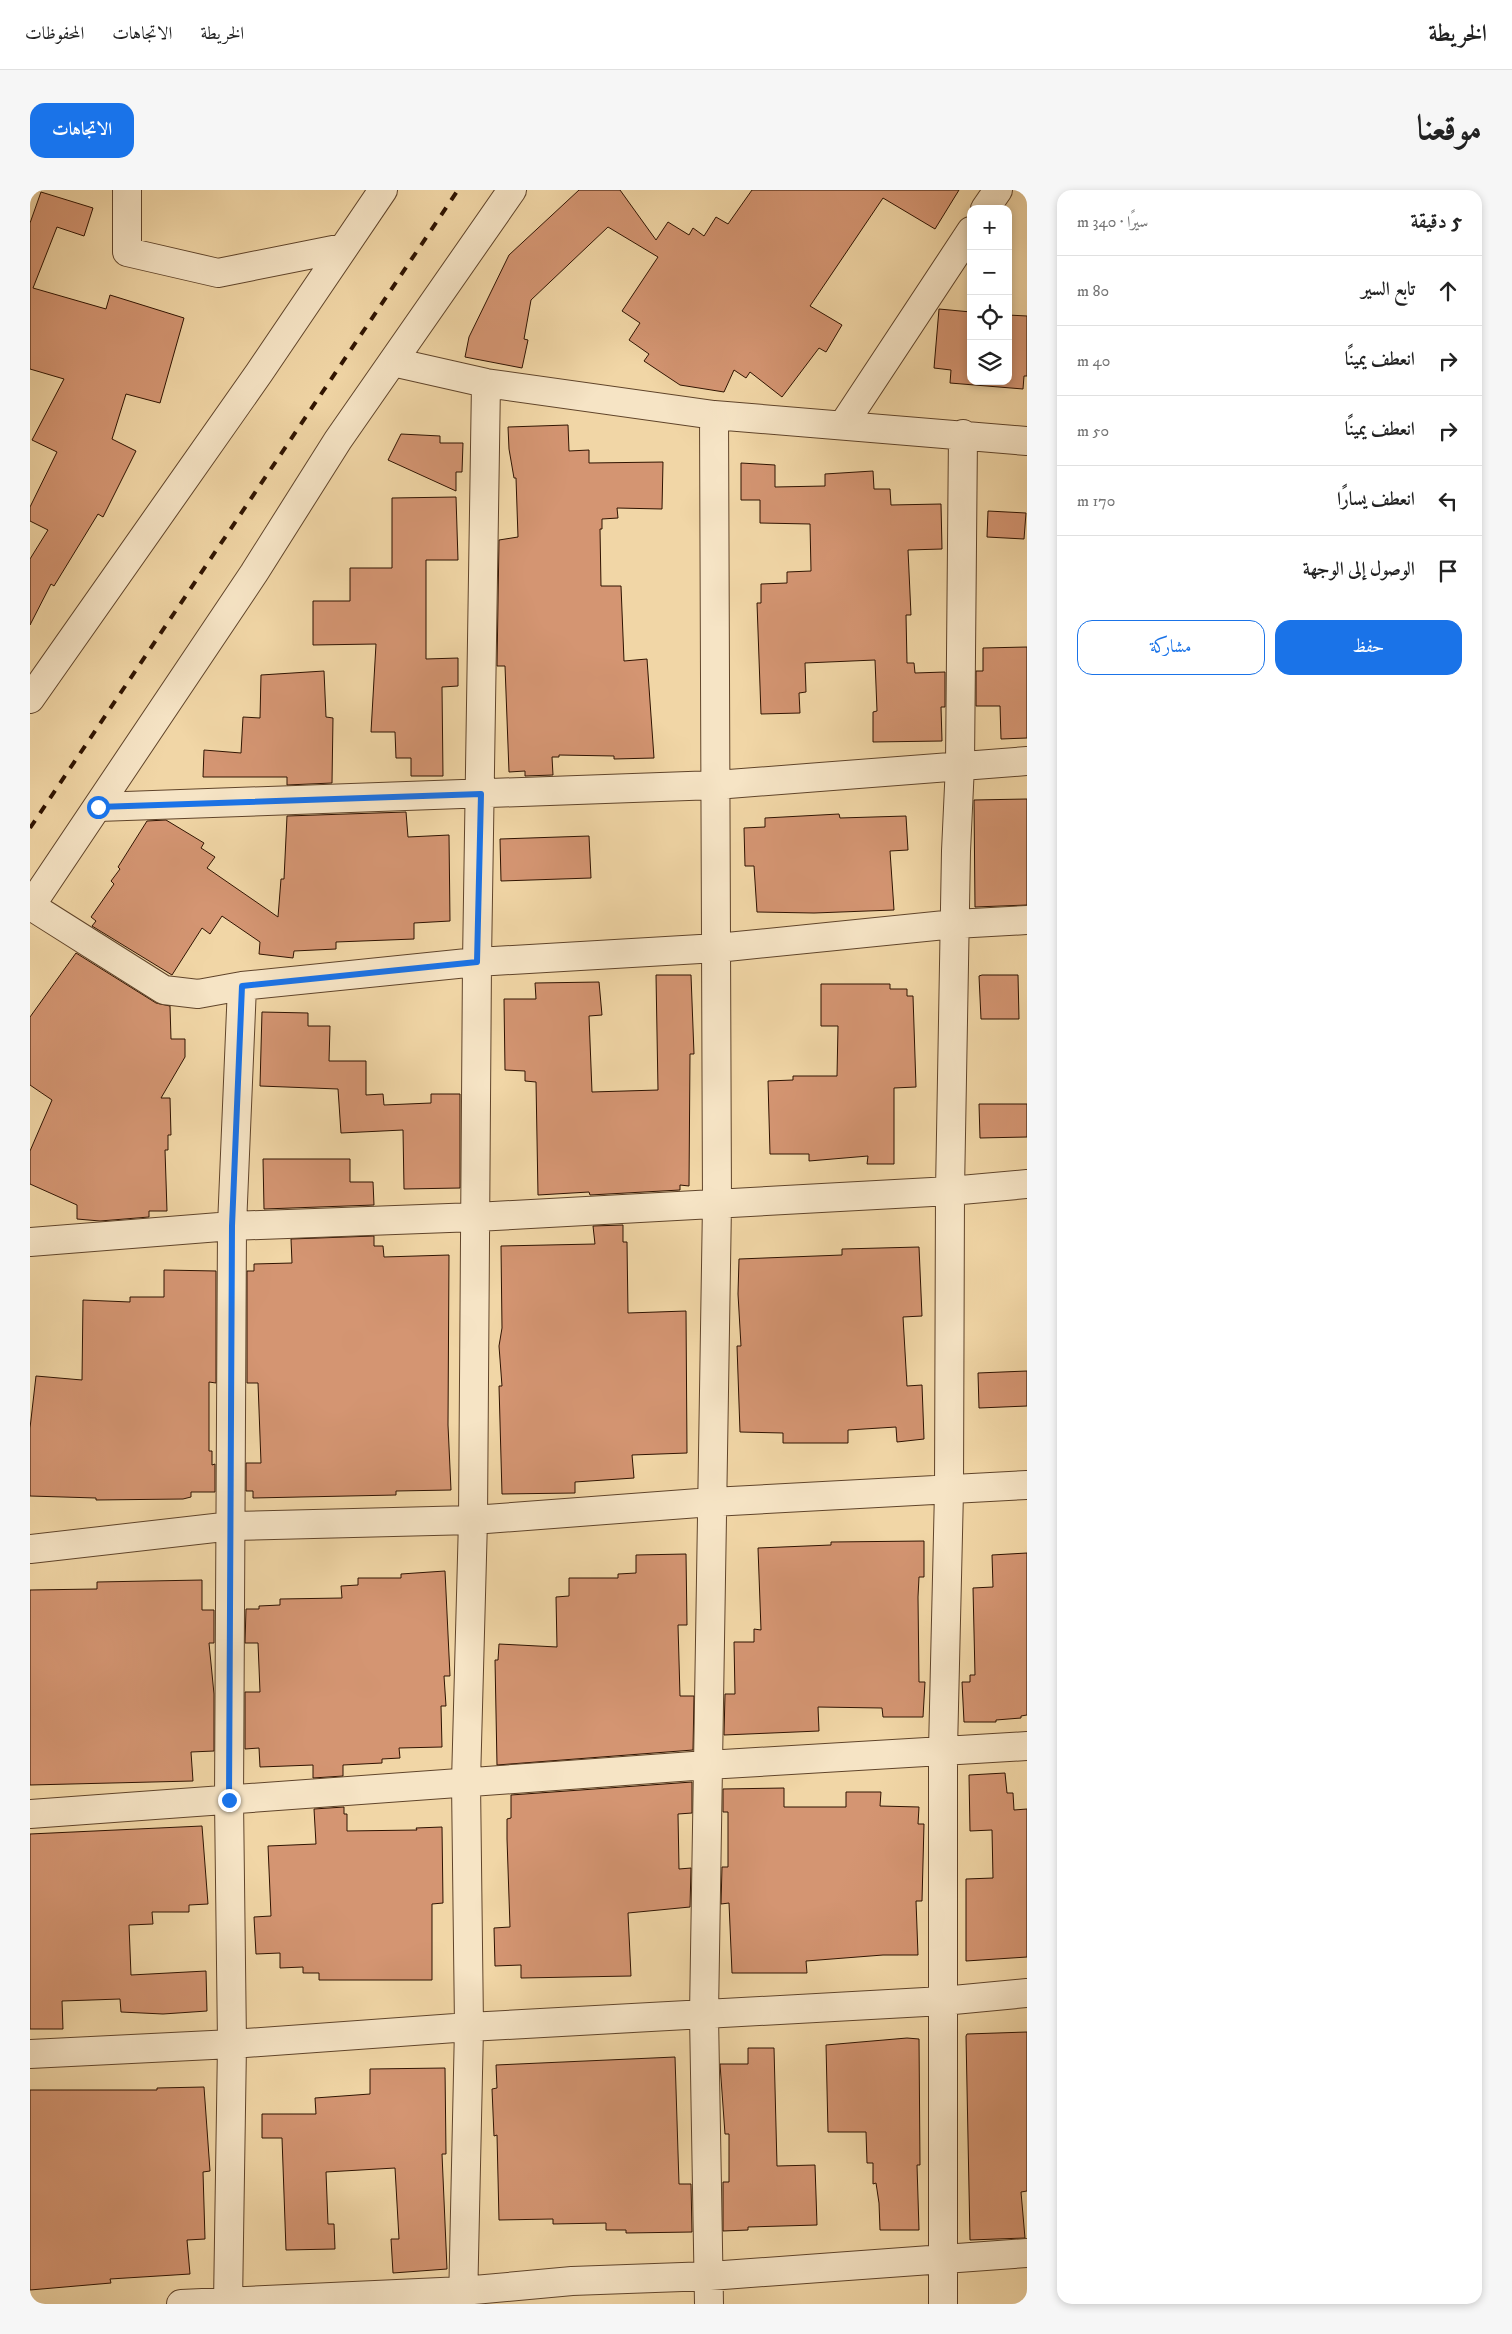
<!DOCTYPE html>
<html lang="ar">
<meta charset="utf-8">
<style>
:root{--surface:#fff;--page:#f6f6f6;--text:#222;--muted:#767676;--line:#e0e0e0;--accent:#1a73e8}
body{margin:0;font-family:"IM FELL DW Pica",Amiri,serif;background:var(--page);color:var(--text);direction:rtl}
.controls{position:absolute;right:15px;top:15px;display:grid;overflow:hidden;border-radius:10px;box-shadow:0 2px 8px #0003}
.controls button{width:45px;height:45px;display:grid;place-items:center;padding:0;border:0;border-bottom:1px solid var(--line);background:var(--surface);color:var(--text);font:25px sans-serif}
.stop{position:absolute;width:15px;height:15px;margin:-11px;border:4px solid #1a73e8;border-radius:50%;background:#fff}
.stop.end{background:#1a73e8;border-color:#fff;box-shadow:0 1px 5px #0008}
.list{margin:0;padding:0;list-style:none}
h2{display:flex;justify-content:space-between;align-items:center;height:65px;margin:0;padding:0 20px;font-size:21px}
h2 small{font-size:16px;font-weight:400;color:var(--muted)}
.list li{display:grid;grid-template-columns:32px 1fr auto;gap:15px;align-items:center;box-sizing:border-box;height:70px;padding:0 20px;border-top:1px solid var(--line)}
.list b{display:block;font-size:19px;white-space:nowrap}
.list em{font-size:16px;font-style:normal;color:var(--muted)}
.actions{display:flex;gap:10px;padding:15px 20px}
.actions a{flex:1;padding:11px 0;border:1px solid var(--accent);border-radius:15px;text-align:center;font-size:18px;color:var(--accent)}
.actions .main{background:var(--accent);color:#fff}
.icon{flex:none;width:28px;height:28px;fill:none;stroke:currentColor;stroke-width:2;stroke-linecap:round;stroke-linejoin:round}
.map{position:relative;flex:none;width:997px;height:2114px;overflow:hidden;direction:ltr;border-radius:15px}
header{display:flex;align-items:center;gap:30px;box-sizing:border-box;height:70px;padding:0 25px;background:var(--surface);border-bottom:1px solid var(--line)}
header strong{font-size:24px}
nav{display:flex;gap:28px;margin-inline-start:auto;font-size:18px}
.intro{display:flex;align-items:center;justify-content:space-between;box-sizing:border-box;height:120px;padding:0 30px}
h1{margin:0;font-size:35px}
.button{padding:12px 22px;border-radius:15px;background:var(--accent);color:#fff;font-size:18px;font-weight:700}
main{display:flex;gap:30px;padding:0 30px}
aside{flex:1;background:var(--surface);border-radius:15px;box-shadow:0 2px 8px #0003}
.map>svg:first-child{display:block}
.building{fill:#d49572;stroke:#2f1301}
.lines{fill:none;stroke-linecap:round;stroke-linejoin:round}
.minor-casing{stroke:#60442a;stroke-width:30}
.tertiary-casing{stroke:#60442a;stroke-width:30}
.minor{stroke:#f6e4c5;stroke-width:28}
.tertiary{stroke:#f6e4c5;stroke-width:28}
.rail{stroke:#2f1301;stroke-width:4;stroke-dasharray:9 9;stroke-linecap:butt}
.route{stroke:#1a73e8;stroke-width:6}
</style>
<header>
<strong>الخريطة</strong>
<nav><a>الخريطة</a><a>الاتجاهات</a><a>المحفوظات</a></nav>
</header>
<div class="intro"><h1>موقعنا</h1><a class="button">الاتجاهات</a></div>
<main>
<aside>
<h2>5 دقيقة<small>سيرًا · 340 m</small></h2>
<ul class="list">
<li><svg class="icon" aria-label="ahead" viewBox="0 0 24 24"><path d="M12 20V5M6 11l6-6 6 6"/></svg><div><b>تابع السير</b></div><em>80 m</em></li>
<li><svg class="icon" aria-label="right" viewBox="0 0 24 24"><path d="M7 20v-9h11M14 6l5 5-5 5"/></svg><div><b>انعطف يمينًا</b></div><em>40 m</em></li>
<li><svg class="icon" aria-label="right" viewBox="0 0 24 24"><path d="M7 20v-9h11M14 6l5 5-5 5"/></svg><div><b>انعطف يمينًا</b></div><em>50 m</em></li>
<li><svg class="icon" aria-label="left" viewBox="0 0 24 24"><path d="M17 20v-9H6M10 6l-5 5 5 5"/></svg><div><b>انعطف يسارًا</b></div><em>170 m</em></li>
<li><svg class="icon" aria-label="arrive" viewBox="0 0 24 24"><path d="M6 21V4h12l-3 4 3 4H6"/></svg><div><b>الوصول إلى الوجهة</b></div></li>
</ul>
<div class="actions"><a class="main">حفظ</a><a>مشاركة</a></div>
</aside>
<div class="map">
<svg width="997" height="2114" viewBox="0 0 997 2114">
<rect width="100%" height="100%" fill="#f1d6a6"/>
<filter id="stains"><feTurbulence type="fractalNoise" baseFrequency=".004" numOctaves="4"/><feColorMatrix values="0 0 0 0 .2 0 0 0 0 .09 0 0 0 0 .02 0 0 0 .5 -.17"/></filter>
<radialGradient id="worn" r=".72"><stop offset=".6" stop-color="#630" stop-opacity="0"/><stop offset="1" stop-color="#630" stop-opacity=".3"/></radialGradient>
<!-- building -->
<path class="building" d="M549,0h41l36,50 12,-18 21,13 4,-7 11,8 12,-19 12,7 24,-34h207l-24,39 -52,-31 -73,108 32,19 -16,27 -7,-4 -37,49 -32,-25 -4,6 -12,-8 -10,22 -44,-7 -36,-24 5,-7 -20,-14 11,-17 -18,-12 36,-54 -50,-30 -77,73 -7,39 4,1 -6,28 -57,-11 4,-20 40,-82z
M11,2l52,16 -9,28 -27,-9 -24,61 73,21 4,-14 74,23 -24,85 -34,-9 -14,45 24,12 -33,66 -5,-3 -44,72 -3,-2 -21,41v-66l18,-29 -18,-9v-14l27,-55 -25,-12 32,-61 -34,-10v-146z
M909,119l32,3v69h37v-66l19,1v60h-3l-1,13 -73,-6 1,-13 -17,-2z
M538,235l1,26 20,-1v13l74,-1 -1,47 -45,-1 1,10 -16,1v10h-2l1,57h20l3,75 23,-2 7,99 -40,1v-3l-55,-1v2h-7l1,18 -28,1v-5l-16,1 -4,-106h-8l2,-126 19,-3 -2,-59h-2l-5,-29 -1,-22z
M371,244l39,2v7h23l-1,29h-6v19l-68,-31z
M711,273l34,2v22l50,-1v-12l48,-3 1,18h16l1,16 50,-1 1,45 -34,1 3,65h-5l1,48h7l1,10 30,-1v35h-4l1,34 -69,1v-30l4,-1 -2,-51 -70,3 1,29 -7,1 1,20 -39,1 -4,-111h4v-19l26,-1v-11l24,-1 -1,-47 -50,-1v-23h-19z
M426,307l2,63h-32v99l32,-1v28l-16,1 1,89h-32v-18h-15l-1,-26h-24l5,-88 -63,1v-44h37v-33h42v-70z
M958,321l38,2 -2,26 -37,-2z
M997,457v91l-26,1 -1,-33h-24v-35h7v-23z
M294,481l2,46 7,1 -1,65 -45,2v-8h-84l1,-27 37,3 2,-36 17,1 1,-43z
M997,609v106l-52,2 -1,-107z
M376,622l2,25 41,-2 1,86 -36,2v16l-78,3v7l-42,2 -1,7 -34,-4 1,-12 -38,-26 -12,18 -8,-6 -30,47 -80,-49 4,-5 -5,-4 23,-33 -3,-3 9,-12 -2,-2 29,-46 19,-1 38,23 -3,5 14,9 -8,11 71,49 3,-38h3l3,-63z
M809,624l1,4 66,-2 2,34 -18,1 4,59 -80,3 -57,-1 -3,-46h-9l-1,-38 21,-1v-9z
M559,646l2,42 -90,3 -1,-42z
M46,763l80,50 14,3 1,33h14v18l-24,41h9l1,37h-3v15h-3l2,61h-18v6l-49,4 -23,-2v-14l-47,-21v-33l22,-51 -22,-15v-68z
M626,785h35l3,79h-4l-1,132 -9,-1v5l-90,5 -1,-3 -51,3 -2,-113 -11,-1v-10l-20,-1 -1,-71h32l-1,-16 64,-1 3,33 -13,1 3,76 66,-2z
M952,785h36l1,44h-38l-2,-43z
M791,794h69v5h17v7h6l3,91 -22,1v76h-27l1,-8 -59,5v-7h-39l-2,-73 25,-1v-4h44l1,-50h-17z
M232,822l46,1v13h22l-1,35h37v34l17,-1 1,11 47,-2v-9h29v94l-56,1 -1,-59 -62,3 -3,-44 -78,-3z
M949,914h48v33l-47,1z
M233,969h87v23h23l1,23 -110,4z
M593,1035v17h4l1,71 58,-2 1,142 -55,2 2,23 -59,4v11l-73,1 -3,-108h3l-3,-40 3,-18 -1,-82 94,-2 -2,-18z
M344,1046v10h9l1,11 65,-2 -1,170 3,65 -55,1v4l-143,3v-7h-7v-28h15l-3,-80h-11v-112h7v-7l38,-1 -1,-24z
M889,1057l3,69 -19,1 4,69 15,-1 2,54 -27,3 -1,-15 -48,3v13h-65v-10l-43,-1 -3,-86h4l-3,-52 1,-35 103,-4v-6z
M134,1080l52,1v112l-7,-1v69h3v14l3,-1v28h-24v5l-8,2 -87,1v-2l-66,-2v-68l6,-52 46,4 1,-80 47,2v-5h34z
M997,1181v35l-48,2 -1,-35z
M894,1351v36h-5l-1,20 1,85h6l-2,35h-40l-1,-9 -64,-1 1,24 -95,4 1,-41h10l-1,-52h20v-13l7,1 -3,-82 73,-3v-3z
M997,1363v162l-6,1v2l-25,2v2h-32l-2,-40h8v-7h5l-2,-87 20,-1 -1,-32z
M656,1364l1,71h-9l2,71h14l-1,54 -196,15 -2,-105h3l1,-16 58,3 -1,-50 13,-1v-18h49v-4l18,-1v-18z
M415,1381l5,105h-6l2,30h-5l1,41 -43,1 1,10 -18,1v4l-39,2v11l-30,2v-13l-53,2 -1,-19 -14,1v-57h15l-2,-49h-13l1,-34h13v-3l21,-1v-6l62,-1 -1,-12 17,-1v-7h43v-4z
M172,1390v30h12v33h-5l5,51v57l-23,1 2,29 -163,4v-195l67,-1v-7z
M975,1583l2,20h6l1,17 13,-1v148l-61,4v-82l27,-1 -1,-48 -22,1 -1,-56z
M662,1592v31l-14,1 1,55 12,-1 -1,39 -62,6 3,63 -110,2v-13l-26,1 -1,-38 16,-1 -3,-88v-20l4,-1v-23z
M754,1598v19h62v-15h35l-1,14 39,1 -1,17h6l-2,77h-6l2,54h-35l-77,6 1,12h-75l-3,-70 -8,1 1,-37h6v-55h-5v-23z
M314,1617v7h3v17l70,-1 -1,-2 26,-1 1,76 -11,1v76h-113v-7h-16v-6l-23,1v-15l-24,1 -2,-37 17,-1 -3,-70 48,-2 -2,-35z
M172,1636l6,78 -19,1v7h-37l1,12 -24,1 2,50 75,-4 1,40 -44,3 -42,-2 -1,-13 -58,2 1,28h-33v-195z
M997,1842v159l-6,1 4,46 -55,2 -4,-204 1,-2z
M877,1848l12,1 1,126h-3l2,65h-39l-1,-27 -3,-20 -3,1v-21h-6l-1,-31h-38l-2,-87z
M718,1858h26l3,118 38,-1 2,60 -69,2v3l-25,1v-49h6v-48h-4l-5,-70h28z
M645,1867l4,127h12l1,48 -66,1v-3h-20v-7l-53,1v-5l-54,1 -2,-85 -3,1 -2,-47 5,-1 -1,-23z
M415,1878l1,86h-4l5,115 -54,4 -2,-34h8l-4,-71 -69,4 2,52h6l1,25 -49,1 -4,-112h-20v-24h54l-1,-16 55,-4v-25z
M174,1897l6,84 -7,1 2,67 -18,1 3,34 -80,5 1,4 -81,7v-200h127v-2z"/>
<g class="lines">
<!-- minor casing -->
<g class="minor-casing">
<path id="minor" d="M97,0v62l91,21 125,-25
M955,19l13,-19
M363,172l93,21 228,32 313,26
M813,235l128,-194
M0,509l229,-326 124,-183
M68,617l618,-22 311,-24
M1,716l133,84 34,4 44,-8 235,-24 240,-14 238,-24 72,-4
M0,1052l202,-16 244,-9 474,-26 77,-7
M0,1359l202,-23 241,-6 239,-18 315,-17
M0,1624l677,-49 320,-19
M0,1864l202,-10 237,-17 474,-26 84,-8
M151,2114l282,-13 109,-10 138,-5 317,-23
M198,2114l4,-260 -3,-244 3,-574 10,-240
M433,2114l6,-277 -3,-245 7,-262 4,-558 9,-579
M679,2114l-5,-289 13,-811 -3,-789
M913,2114v-554l6,-259 1,-300 6,-340 4,-86 3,-331"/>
</g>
<!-- tertiary casing -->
<g class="tertiary-casing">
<path id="tertiary" d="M0,717l224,-334 84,-133 174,-250"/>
</g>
<!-- minor -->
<use href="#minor" class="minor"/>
<!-- tertiary -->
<use href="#tertiary" class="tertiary"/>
<!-- rail -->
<path class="rail" d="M0,638l428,-638"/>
</g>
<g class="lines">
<!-- route -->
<path class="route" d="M68,617l383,-13 -4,168 -235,24 -10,240 -3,574"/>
</g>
<rect width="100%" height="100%" filter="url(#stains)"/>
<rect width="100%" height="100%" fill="url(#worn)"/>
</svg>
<div class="controls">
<button>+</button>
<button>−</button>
<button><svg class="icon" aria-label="locate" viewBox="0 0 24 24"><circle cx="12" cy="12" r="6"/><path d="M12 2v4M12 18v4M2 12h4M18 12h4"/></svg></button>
<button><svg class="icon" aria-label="layers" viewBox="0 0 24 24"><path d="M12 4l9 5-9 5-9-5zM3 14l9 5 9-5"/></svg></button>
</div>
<div class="stop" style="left:68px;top:617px"></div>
<div class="stop end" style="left:199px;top:1610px"></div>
</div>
</main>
